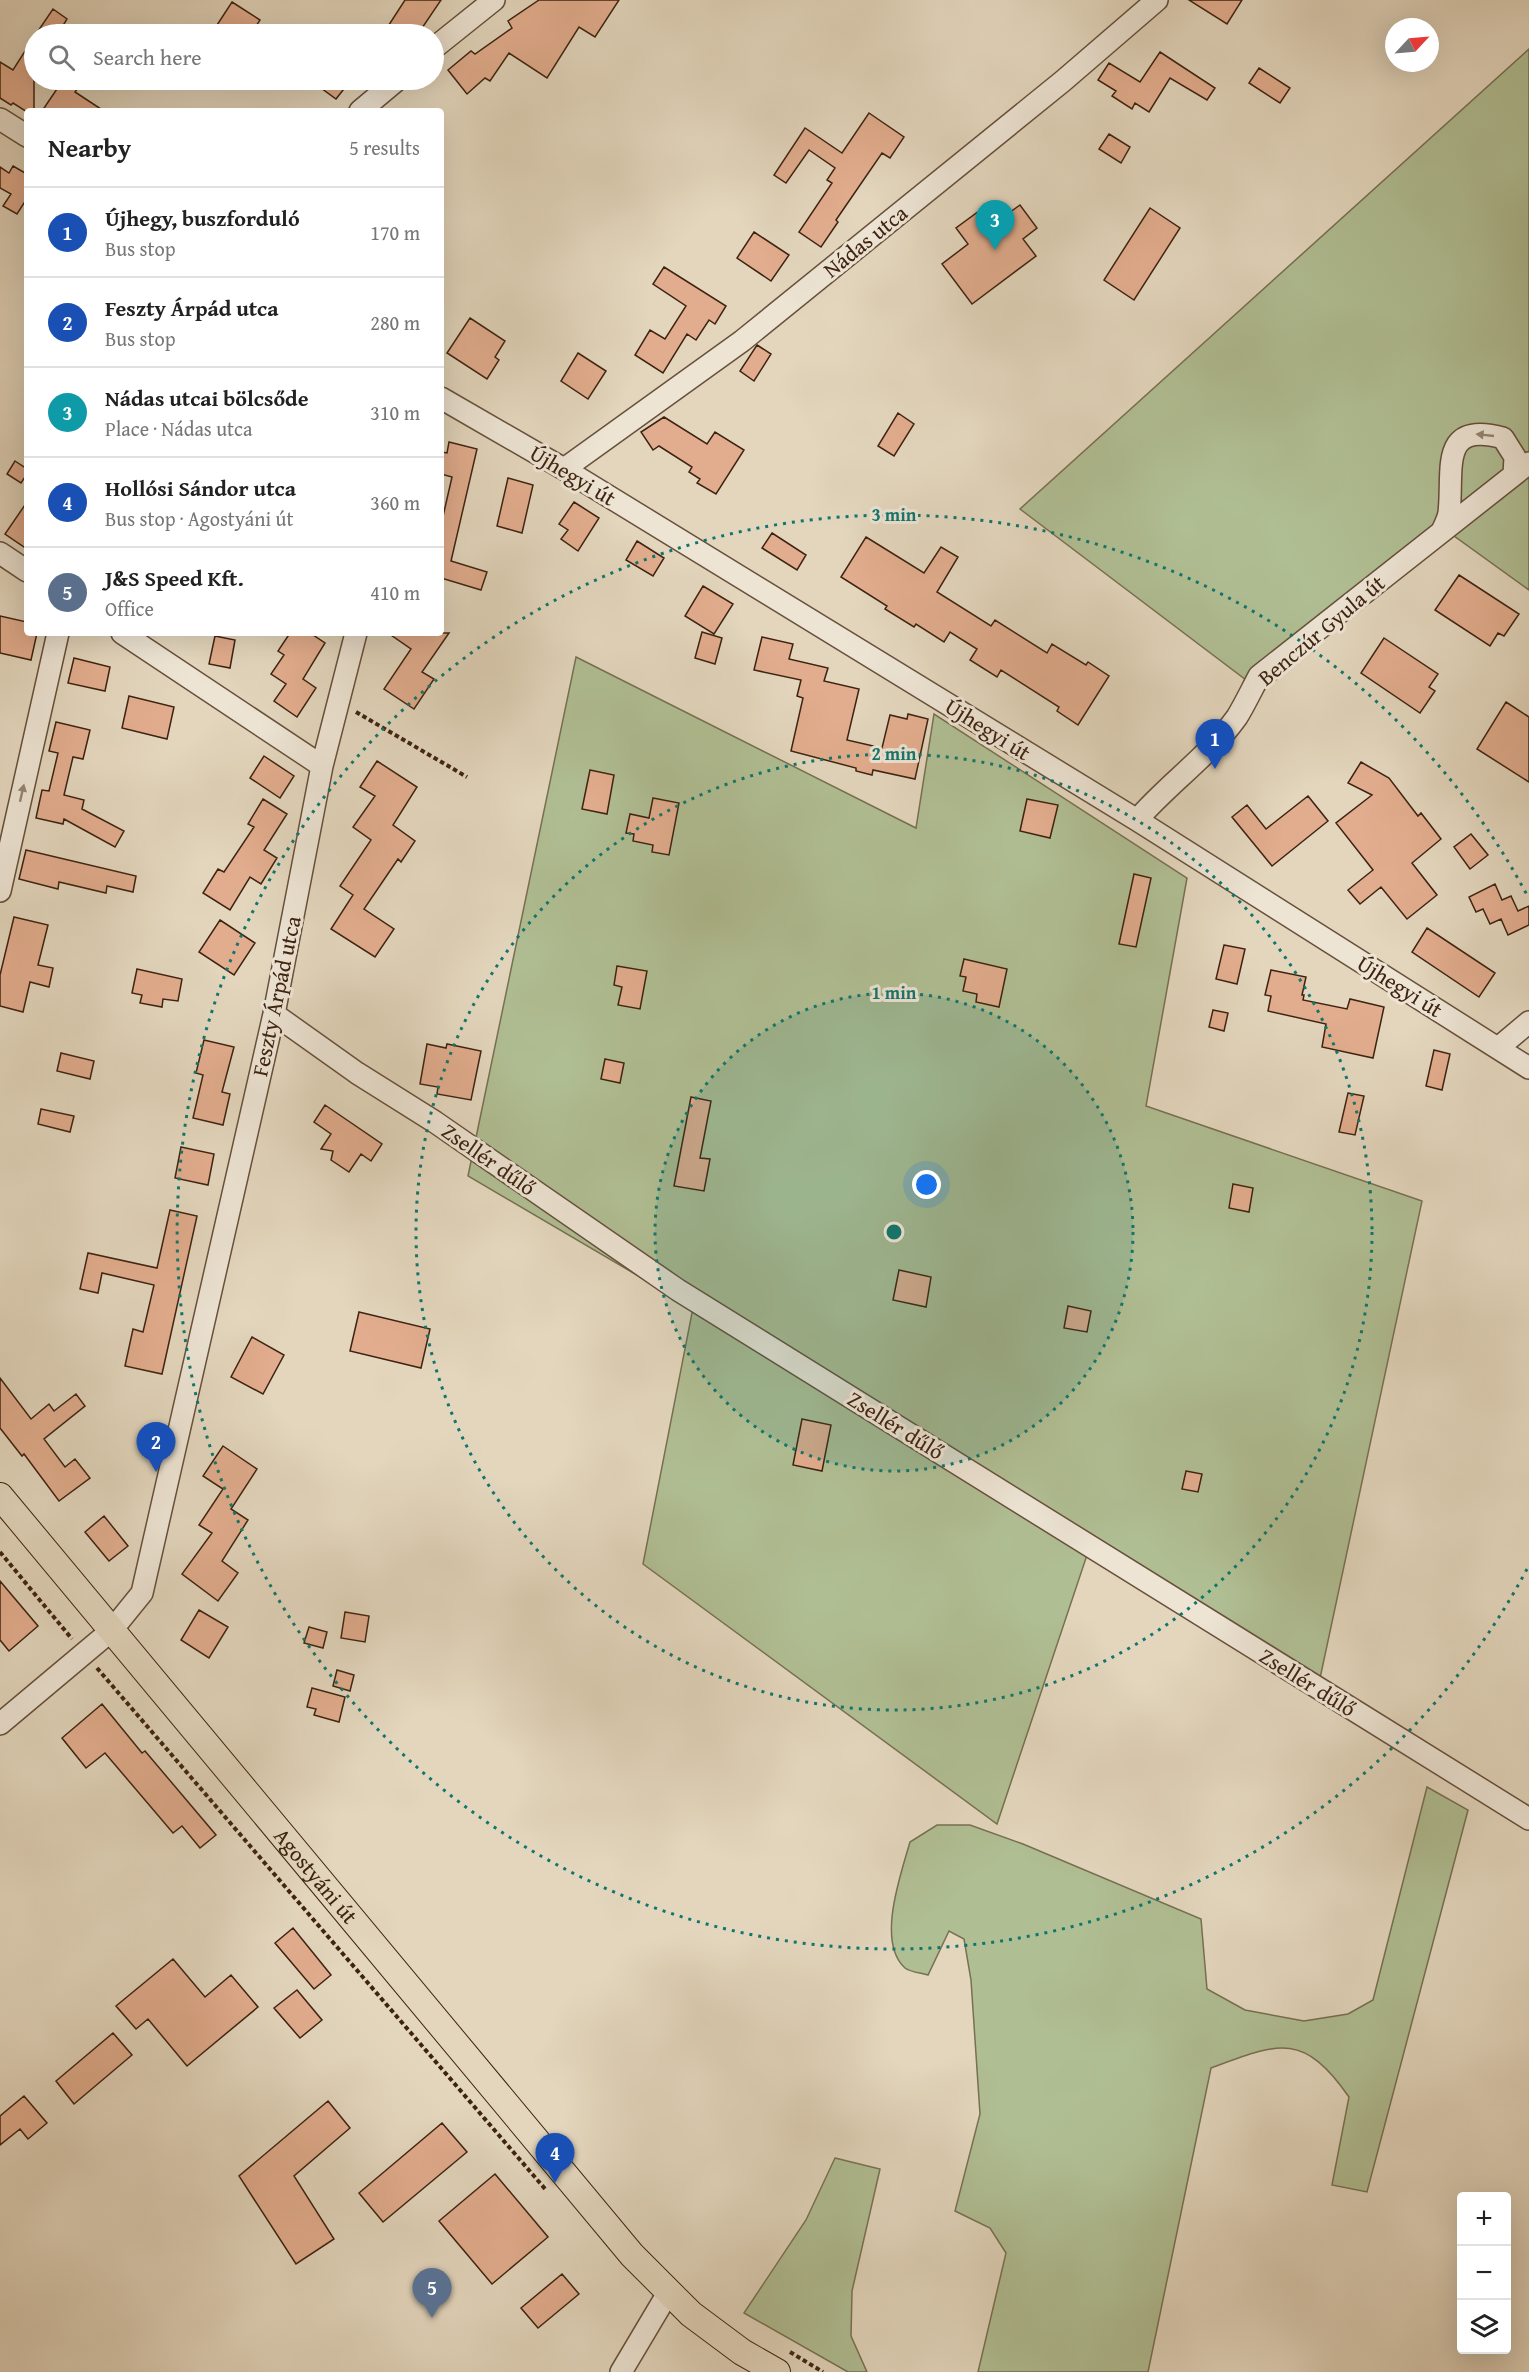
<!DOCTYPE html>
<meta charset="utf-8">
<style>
:root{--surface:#fff;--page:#f2f2f2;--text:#222;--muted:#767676;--line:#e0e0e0;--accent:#8f2418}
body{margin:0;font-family:"Gentium Book Plus",serif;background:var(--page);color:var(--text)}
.controls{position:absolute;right:18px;bottom:18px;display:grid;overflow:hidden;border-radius:6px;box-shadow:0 6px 24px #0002}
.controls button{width:54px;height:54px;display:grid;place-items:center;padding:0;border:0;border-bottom:2px solid var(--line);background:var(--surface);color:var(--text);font:30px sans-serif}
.compass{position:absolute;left:1385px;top:18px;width:54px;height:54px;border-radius:50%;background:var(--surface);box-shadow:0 6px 24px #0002;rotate:64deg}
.you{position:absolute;left:927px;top:1185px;width:21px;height:21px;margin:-15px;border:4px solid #fff;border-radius:50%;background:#1a73e8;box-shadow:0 0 0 9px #1a73e833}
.badge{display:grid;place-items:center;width:39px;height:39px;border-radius:50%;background:var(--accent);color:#fff;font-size:20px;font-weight:700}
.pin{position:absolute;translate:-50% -50px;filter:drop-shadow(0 2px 3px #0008)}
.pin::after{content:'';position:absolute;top:32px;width:21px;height:18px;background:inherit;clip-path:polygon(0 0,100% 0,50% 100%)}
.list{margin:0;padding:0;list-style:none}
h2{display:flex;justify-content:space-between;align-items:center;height:78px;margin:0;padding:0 24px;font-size:26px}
h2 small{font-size:20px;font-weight:400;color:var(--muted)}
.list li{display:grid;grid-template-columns:39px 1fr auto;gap:18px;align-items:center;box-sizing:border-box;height:90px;padding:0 24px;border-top:2px solid var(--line)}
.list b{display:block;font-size:22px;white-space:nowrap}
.list p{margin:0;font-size:20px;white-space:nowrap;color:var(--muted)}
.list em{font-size:20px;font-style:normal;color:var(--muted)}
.icon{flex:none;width:33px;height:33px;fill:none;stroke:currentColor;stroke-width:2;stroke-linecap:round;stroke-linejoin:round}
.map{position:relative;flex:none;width:1529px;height:2372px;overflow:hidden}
.search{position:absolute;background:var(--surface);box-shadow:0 6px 24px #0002;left:24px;top:24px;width:420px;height:66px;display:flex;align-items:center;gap:15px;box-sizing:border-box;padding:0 21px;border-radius:33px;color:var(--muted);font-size:22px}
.panel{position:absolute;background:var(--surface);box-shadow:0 6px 24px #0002;left:24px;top:108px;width:420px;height:528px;border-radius:6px}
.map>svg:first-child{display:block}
.green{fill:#b0be93;stroke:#777052;stroke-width:1.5}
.building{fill:#e2ad8e;stroke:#3e2311;stroke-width:1.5}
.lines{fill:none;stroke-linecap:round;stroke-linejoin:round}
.minor-casing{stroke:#67503c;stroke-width:24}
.major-casing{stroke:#3e2311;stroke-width:28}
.path{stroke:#3e2311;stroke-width:4;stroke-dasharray:4.5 3;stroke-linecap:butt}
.minor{stroke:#ede4d4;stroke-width:21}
.major{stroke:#e3d6bd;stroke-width:26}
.oneway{fill:#968472}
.ring{fill:none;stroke:#0f766e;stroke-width:3;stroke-dasharray:3 6}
.labels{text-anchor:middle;stroke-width:6;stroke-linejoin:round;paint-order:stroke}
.street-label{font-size:22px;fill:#3e2311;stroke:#ede4d4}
.centre{fill:#0f766e;stroke:#ede4d4;stroke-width:3}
.ring-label{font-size:18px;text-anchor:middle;font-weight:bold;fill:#0f766e;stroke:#ede4d4;stroke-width:6;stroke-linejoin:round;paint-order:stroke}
</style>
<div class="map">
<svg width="1529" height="2372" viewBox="0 0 1529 2372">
<rect width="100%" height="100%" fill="#e3d6bd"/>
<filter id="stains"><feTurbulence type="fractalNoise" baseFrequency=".00333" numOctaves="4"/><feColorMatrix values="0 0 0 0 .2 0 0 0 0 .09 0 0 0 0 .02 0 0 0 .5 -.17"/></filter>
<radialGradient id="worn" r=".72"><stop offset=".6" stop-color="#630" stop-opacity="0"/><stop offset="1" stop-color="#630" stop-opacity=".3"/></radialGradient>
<!-- green -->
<path class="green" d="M1529,49v541l-82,-59 -185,161 -242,-183z
M576,657l340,171 18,-114 253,164 -41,228 276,95 -103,482 -229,-137 -93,278 -354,-260 50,-256 -225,-132z
M1427,1787l41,23 -101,382 -35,-7 17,-88c-46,-66 -71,-54 -138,-29l-63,304h-170l28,-119 -16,-25 -35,-17 25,-97 -9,-134 -7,-41 -15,-8 -21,44c-7,-2 -18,-3 -23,-7 -29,-26 -4,-94 5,-126l27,-17h33l53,19 178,75 6,70 38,21 59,11 44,-7 25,-14z
M835,2158l45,11 -28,122 -1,45 16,36h-19l-104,-59 62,-93z"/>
<!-- building -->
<path class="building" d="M405,0h36l-23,34h-35z
M539,0h80l-24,37 -16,-10 -32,51 -38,-25 -19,28 -5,-3 -18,16 -19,-24 23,-19 4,3 37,-26 -4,-7z
M1189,0h53l-15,24z
M232,2l28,18 -9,14h-19l-15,-9z
M53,9l14,10 -9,15h-22z
M34,37v74l-7,1 -14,-9 -2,2 -11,-7v-36l13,8z
M1160,52l55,36 -8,12 -37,-22 -21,34 -14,-9 -3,6 -20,-13 4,-5 -18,-11 11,-17 31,19z
M1259,68l31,20 -10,15 -31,-20z
M63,80h21l-9,12 29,19h-62z
M310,80h41l-15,19z
M869,113l35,24 -14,21 -8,-5 -46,67 2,2 -17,25 -22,-15 33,-49 -5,-3 8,-12 -26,-18 -23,33 -12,-8 31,-47 37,25z
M1109,134l21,13 -9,16 -22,-14z
M13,166l12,7 2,-4v36l-3,-2 -7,11 -14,-8 8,-12 -11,-6v-21l9,6z
M990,203l12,15 18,-13 17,23 -14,11 13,17 -64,48 -30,-40 26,-20 -12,-16z
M1150,208l30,20 -46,72 -30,-20z
M754,232l35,23 -18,26 -34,-23z
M664,267l62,39 -11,18 -6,-4 -13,20 -9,-6 -24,39 -28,-18 15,-25 15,9 21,-33 -33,-22z
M470,318l35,23 -10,16 4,3 -12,19 -40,-26z
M757,345l14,9 -17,27 -14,-10z
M578,353l28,18 -18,28 -27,-18z
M898,413l16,11 -20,32 -16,-10z
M664,417l43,27 8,-12 29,18 -28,44 -19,-11 3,-4 -11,-7 3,-5 -33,-21 -6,4 -12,-18z
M449,442l28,7 -26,112 36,11 -6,18 -40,-12v-53l11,-48 -11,-3v-22l6,1z
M15,461l12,8v5l-6,9 -14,-9z
M508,478l25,7 -11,48 -25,-7z
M27,502v47l-22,-15z
M574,502l25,16 -21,33 -17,-12 7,-9 -9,-6z
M772,533l34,22 -9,15 -35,-22z
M866,537l58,36 17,-26 17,10 -21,35 54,34 4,-6 52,33 5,-9 34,21 2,-3 21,14 -31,49 -21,-14 2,-4 -58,-37 -4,7 -27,-17 7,-11 -27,-17 -6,10 -28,-18 -2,3 -29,-18 2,-3 -46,-29z
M637,541l27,17 -11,18 -27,-16z
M1459,575l60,39 -15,22 -6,-3 -8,13 -55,-36z
M703,586l30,18 -19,30 -29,-18z
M0,616l27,6v11h10l-6,27 -31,-7z
M702,632l20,6 -7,26 -20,-6z
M290,633h20l15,10 -22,36 13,9 -19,29 -23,-16 12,-17 -15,-10 13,-19 -6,-4z
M388,633h61l-27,39 12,7 -20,30 -30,-20 27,-40z
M215,636l20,4 -5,28 -21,-4z
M762,637l31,7 -4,15 39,9 -4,13 35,8 -12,51 35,8 8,-33 17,4 1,-5 20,5 -13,60 -42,-9 -1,5 -16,-4v-3l-65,-17 12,-53 -6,-2 4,-16 -47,-10z
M1384,638l54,36 -9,13 6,4 -15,22 -59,-40z
M74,658l36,9 -5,24 -37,-8z
M129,696l45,11 -7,32 -45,-11z
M1506,702l23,15v65l-52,-33z
M56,722l34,8 -7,29 -10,-2 -9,38 20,5 -2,9 42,22 -9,16 -51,-28 -1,5 -27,-6 6,-28 7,1 9,-38 -9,-2z
M264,756l30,20 -14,22 -30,-20z
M377,761l40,26 -24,38 22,16 -14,21 -3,-3 -34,50 30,20 -19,28 -44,-28 22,-34 -13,-9 31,-46 -18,-13 22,-31 -15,-9z
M1361,762l28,16 29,38 3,-3 20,26 -29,24 25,32 -30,24 -26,-32 -21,17 -12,-14 25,-20 -37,-47 36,-28 -24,-12z
M590,770l24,5 -7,39 -25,-5z
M1308,796l20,25 -56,45 -40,-49 15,-12 19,24z
M653,798l26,5 -10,52 -17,-3 1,-7 -20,-4 1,-7 -8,-1 4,-19 19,4z
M263,799l24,15 -23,36 13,8 -16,26 -11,-7 -20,33 -27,-17 15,-24 6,3 30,-45 -6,-3z
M1027,799l31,6 -8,33 -30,-7z
M1471,834l17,21 -18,14 -16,-22z
M26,850l110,26 -3,16 -26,-6 -1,7 -47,-11 -1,7 -39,-10z
M1134,874l17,4 -15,69 -17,-3z
M1495,884l7,16 9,-4 7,15 11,-5v19l-21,10 -7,-16 -11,5 -7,-15 -7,3 -7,-15z
M14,917l34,8 -10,40 15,3 -4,19 -19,-5 -7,30 -23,-6v-31z
M220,920l35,23 -21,32 -35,-23z
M1427,928l68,45 -16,24 -67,-45z
M1224,945l21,4 -8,35 -21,-5z
M964,959l43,10 -8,38 -23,-5 1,-8 -14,-3 3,-14 -6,-1z
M617,966l30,5 -7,38 -22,-4 4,-18 -8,-2z
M137,969l45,10 -4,22 -15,-2 -1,8 -22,-4 2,-8 -10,-2z
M1271,970l35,7 -4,18h2l-1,5 44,9 3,-10 34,8 -11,51 -51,-11 4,-23 -58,-13 3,-15 -6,-1z
M1213,1010l15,3 -4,18 -15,-4z
M204,1040l30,7 -12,45 8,2 -7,31 -30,-7 10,-43 -7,-2z
M427,1044l19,4 1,-4 34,7 -10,49 -34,-6 1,-7 -18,-3z
M1434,1050l16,4 -8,36 -16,-4z
M61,1053l33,8 -4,18 -33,-8z
M605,1059l19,4 -4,20 -19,-4z
M1348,1093l16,3 -9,39 -16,-3z
M691,1097l20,4 -11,57 10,1 -6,32 -30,-5z
M325,1105l57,39 -11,17 -10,-7 -12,18 -18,-12 2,-9 -12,-2 10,-15 -17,-12z
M41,1109l33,7 -4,16 -32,-8z
M181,1147l33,7 -6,31 -33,-7z
M1233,1184l20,4 -4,24 -20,-4z
M170,1210l27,6 -35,158 -37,-8 8,-37 10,3 11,-47 -52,-12 -4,20 -18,-4 8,-36 69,15z
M899,1270l32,7 -5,30 -33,-7z
M1068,1306l23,5 -4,21 -23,-4z
M359,1312l71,17 -9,39 -71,-17z
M252,1337l32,18 -21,39 -32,-17z
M0,1378l31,41 18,-15 5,7 22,-17 9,12 -41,33 21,28 10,-8 15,19 -31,23 -35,-47 -2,2 -22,-28z
M802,1419l29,6 -9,46 -29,-6z
M223,1446l34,23 -26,40 17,11 -26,41 16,12 -20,28 -36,-27 30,-41 -13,-8 24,-36 -20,-13z
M1186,1471l16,3 -4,18 -16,-3z
M104,1516l24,30 -19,15 -24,-29z
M0,1581l38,45 -29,25 -9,-11z
M199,1610l29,17 -19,31 -28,-18z
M345,1612l24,4 -4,26 -24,-4z
M309,1627l18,5 -4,16 -19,-5z
M337,1670l17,5 -4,16 -17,-5z
M312,1688l33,9 -6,25 -25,-7 2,-6 -9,-2z
M102,1704l40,49 3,-2 71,84 -16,13 -18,-22 -9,7 -68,-80 -19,15 -24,-30z
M293,1928l38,47 -17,14 -39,-46z
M173,1959l32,38 26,-22 27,32 -71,59 -39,-47 -12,10 -20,-23z
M297,1990l25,30 -22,18 -26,-30z
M113,2033l19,22 -58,49 -18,-23z
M24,2096l23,27 -19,16 -8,-10 -20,16v-29z
M328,2101l22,27 -56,48 40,63 -38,25 -57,-88z
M442,2123l25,29 -84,70 -24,-29z
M495,2174l53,63 -56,47 -53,-63z
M562,2274l17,20 -41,34 -17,-20z"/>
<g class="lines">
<!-- minor casing -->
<g class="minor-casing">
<path id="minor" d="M434,48l60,-48
M360,111l37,-31
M0,119l27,17
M441,398l123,71 573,351 392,248
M564,469l178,-128 321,-260 94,-81
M1442,531c3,-6 6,-12 7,-18 5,-42 -11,-93 54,-75l12,19 -1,18
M0,553l27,18
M122,633l200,133
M1137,820c31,-36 72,-64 100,-103 8,-13 15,-28 22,-41l270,-213
M0,891l58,-258
M274,1014l83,59 78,49 243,168 851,529
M1498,1048l31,-26
M0,1724l112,-94 30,-37 132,-579 48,-248 34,-133
M621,2372l47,-79"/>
</g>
<!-- major casing -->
<g class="major-casing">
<g id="major">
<path id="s1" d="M0,1496l632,759 59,59 51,38 35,20"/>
</g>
</g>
<!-- path -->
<path class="path" d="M356,712l111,65
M0,1552l72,87
M97,1668l449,522
M790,2352l33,20"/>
<!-- minor -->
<use href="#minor" class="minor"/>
<!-- major -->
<use href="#major" class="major"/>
</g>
<!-- one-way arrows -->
<defs><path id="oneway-solid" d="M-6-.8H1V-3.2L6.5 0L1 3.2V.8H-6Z" transform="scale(1.5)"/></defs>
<g class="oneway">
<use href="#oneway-solid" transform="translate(1485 435) rotate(-174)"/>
<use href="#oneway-solid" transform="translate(22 793) rotate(-77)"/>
</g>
<!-- distance rings -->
<circle cx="894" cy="1232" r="239" fill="#0f766e" fill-opacity=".12"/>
<g class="ring">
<circle cx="894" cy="1232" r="239"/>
<circle cx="894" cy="1232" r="478"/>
<path d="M1527 1569A717 717 0 1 1 1527 895"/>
</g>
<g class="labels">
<!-- street labels -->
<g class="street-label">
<text transform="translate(865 241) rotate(-39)" y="8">Nádas utca</text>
<text transform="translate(573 475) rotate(31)" y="8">Újhegyi út</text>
<text transform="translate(1321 630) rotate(-40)" y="8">Benczúr Gyula út</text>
<text transform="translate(988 729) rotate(32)" y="8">Újhegyi út</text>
<text transform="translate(1400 986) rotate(32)" y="8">Újhegyi út</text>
<text transform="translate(276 996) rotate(-78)" y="8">Feszty Árpád utca</text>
<text transform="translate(489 1159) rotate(35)" y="8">Zsellér dűlő</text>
<text transform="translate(896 1425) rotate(32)" y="8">Zsellér dűlő</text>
<text transform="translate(1308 1682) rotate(32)" y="8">Zsellér dűlő</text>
<text dy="8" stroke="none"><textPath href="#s1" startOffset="494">Agostyáni út</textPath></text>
</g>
</g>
<circle cx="894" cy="1232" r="9" class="centre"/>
<g class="ring-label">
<text x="894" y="521">3 min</text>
<text x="894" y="760">2 min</text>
<text x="894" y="999">1 min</text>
</g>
<rect width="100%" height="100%" filter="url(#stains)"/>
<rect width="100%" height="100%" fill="url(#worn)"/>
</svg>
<div class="controls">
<button>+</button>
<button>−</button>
<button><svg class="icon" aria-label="layers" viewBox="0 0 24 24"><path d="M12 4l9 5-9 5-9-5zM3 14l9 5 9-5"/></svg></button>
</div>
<svg class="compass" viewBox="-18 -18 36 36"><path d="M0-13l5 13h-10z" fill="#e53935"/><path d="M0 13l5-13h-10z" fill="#767676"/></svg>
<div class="you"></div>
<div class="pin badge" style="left:1215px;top:769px;background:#1a4fb4">1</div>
<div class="pin badge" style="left:156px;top:1472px;background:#1a4fb4">2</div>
<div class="pin badge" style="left:995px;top:250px;background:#0f9aa8">3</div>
<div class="pin badge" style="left:555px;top:2183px;background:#1a4fb4">4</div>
<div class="pin badge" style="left:432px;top:2318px;background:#5c6f8a">5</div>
<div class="search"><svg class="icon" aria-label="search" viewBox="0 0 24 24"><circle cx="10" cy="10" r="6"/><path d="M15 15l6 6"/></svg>Search here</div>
<section class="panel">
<h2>Nearby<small>5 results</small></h2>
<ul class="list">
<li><span class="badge" style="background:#1a4fb4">1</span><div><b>Újhegy, buszforduló</b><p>Bus stop</p></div><em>170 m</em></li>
<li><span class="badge" style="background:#1a4fb4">2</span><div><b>Feszty Árpád utca</b><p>Bus stop</p></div><em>280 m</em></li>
<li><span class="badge" style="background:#0f9aa8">3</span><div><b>Nádas utcai bölcsőde</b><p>Place · Nádas utca</p></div><em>310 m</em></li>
<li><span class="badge" style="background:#1a4fb4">4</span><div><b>Hollósi Sándor utca</b><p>Bus stop · Agostyáni út</p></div><em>360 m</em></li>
<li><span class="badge" style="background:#5c6f8a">5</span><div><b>J&amp;S Speed Kft.</b><p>Office</p></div><em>410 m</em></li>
</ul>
</section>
</div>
